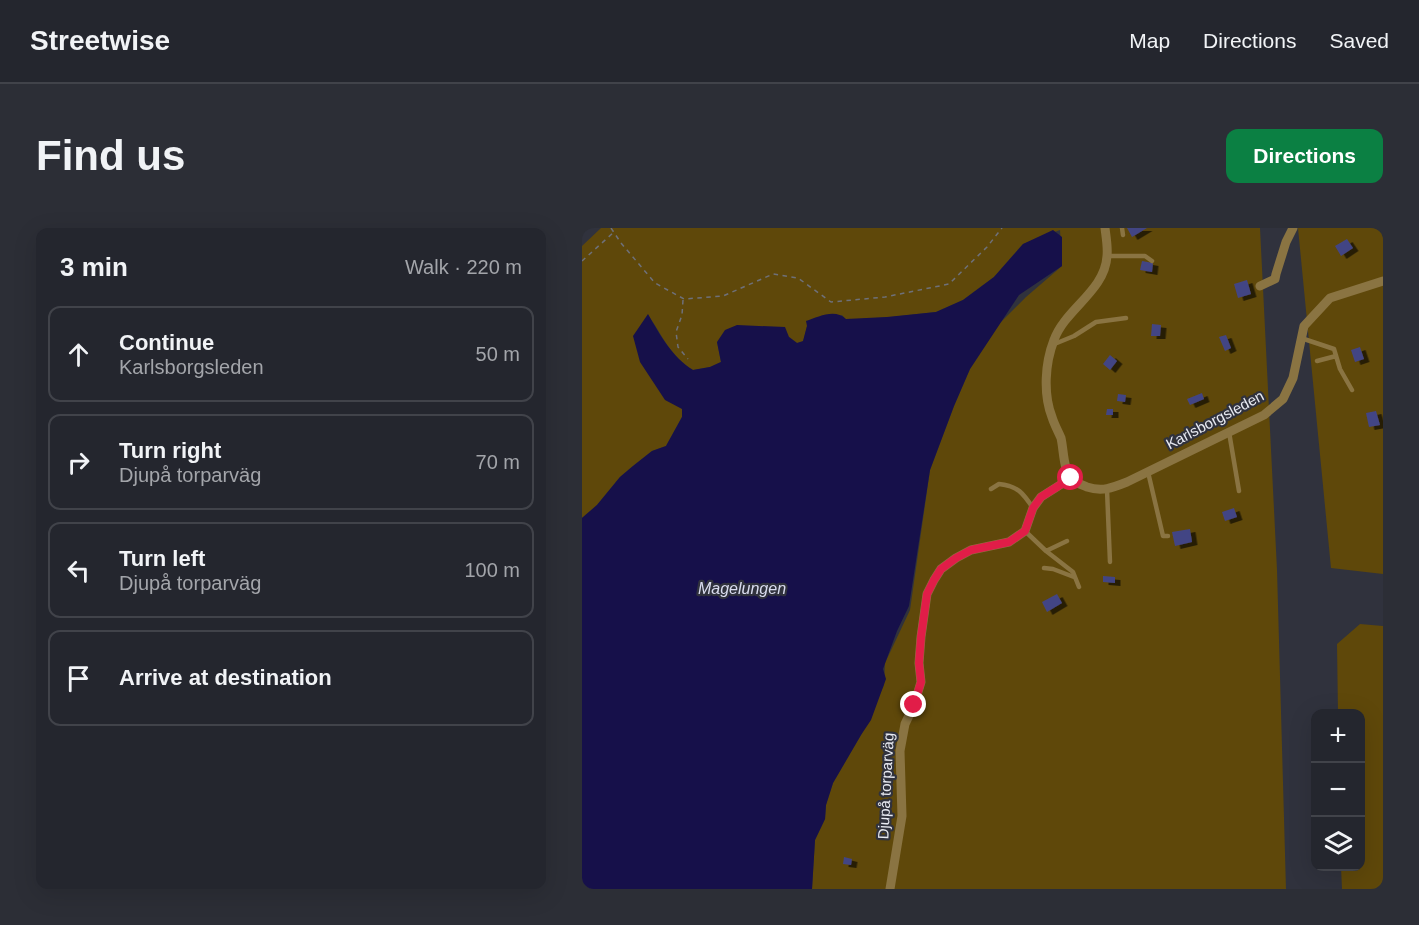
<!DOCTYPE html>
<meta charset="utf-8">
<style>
:root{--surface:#24262e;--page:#2c2e36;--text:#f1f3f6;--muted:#a3a5aa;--line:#41434a;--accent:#0b8043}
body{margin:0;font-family:Helvetica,sans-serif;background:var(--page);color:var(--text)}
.controls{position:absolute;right:18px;bottom:18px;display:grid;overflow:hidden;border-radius:12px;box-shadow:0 6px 24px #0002}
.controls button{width:54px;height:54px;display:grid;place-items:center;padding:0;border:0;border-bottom:2px solid var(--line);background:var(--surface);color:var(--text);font:30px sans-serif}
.stop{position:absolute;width:18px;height:18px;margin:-14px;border:4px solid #e11d48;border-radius:50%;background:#fff}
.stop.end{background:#e11d48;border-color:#fff;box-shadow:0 2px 6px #0008}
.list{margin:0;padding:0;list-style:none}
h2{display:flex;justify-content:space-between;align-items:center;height:78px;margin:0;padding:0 24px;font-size:26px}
h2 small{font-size:20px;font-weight:400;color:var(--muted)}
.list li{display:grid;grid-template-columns:39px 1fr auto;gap:18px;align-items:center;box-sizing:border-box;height:96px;margin:0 12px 12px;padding:0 12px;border:2px solid var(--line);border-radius:12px}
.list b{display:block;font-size:22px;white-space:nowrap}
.list p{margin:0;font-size:20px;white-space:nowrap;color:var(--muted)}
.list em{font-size:20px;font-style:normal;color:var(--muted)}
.icon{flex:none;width:33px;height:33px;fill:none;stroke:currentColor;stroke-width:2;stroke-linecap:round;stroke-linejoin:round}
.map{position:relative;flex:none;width:801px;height:661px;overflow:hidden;border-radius:12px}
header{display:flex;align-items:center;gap:36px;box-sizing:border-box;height:84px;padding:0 30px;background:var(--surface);border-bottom:2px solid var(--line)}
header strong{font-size:28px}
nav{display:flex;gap:33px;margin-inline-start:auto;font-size:21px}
.intro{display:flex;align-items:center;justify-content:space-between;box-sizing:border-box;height:144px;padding:0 36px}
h1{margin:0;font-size:42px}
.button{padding:15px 27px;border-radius:12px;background:var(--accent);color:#fff;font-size:21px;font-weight:700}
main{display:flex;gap:36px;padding:0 36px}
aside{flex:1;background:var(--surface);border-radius:12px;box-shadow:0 6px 24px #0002}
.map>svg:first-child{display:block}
.green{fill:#5f480a}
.water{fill:#16104a}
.building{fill:#434584;filter:url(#shadow)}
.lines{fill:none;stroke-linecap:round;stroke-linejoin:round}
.path{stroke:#6e707a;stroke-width:1.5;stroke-dasharray:4.5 4.5;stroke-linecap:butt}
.service{stroke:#8a7442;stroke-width:4.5}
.minor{stroke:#8a7442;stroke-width:9}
.route{stroke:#e11d48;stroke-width:8}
.labels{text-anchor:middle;stroke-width:4.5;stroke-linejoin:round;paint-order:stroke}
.street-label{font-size:15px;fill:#e8eaf1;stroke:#30323d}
.water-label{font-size:16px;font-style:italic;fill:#d9dcef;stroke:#30323d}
</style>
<header>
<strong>Streetwise</strong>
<nav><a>Map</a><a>Directions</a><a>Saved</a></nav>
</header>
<div class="intro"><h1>Find us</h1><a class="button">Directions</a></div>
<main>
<aside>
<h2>3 min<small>Walk · 220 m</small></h2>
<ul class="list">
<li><svg class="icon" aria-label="ahead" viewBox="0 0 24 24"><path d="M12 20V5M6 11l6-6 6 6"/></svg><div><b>Continue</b><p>Karlsborgsleden</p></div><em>50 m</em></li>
<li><svg class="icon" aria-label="right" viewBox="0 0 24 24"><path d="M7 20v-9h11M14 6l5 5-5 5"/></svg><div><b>Turn right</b><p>Djupå torparväg</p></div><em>70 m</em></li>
<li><svg class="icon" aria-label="left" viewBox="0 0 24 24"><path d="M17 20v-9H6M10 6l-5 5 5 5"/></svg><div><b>Turn left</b><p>Djupå torparväg</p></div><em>100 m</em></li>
<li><svg class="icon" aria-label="arrive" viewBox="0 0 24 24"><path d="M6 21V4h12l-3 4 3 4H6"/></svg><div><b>Arrive at destination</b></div></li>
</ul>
</aside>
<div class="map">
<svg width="801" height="661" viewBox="0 0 801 661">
<defs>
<filter id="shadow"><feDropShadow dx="5.5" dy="3" stdDeviation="0" flood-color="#0009"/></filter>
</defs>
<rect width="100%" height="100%" fill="#30323d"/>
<!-- green -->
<path class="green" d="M19,0h659l17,342 9,319h-474l3,-49 10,-21 1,-14 7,-22 28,-48 23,-50 1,-22 25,-53 20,-140 24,-64 16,-37 30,-46 26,-26 36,-31 -2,-36 -37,14 -29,33 -31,23 -27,12 -45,5 -45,3 -4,-5 -35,11 -4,16 -6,1 -8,-6 -72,5 4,20 -11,5 -17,3c-24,-15 -30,-34 -45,-55l34,94v8l-16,29 -14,5 -19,15 -13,11 -23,28 -15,13v-272z
M716,0h85v346l-52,-6z
M778,396l23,2v263h-41l-1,-22 19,-1v-153h-22l-1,-69z"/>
<!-- water -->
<path class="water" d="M471,2l9,7v29l-43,29 -49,74 -16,37 -24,64 -21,136 -12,25 -14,38 3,10 -15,41 -10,15 -28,48 -7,22 -1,14 -10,21 -3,49h-230v-371l15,-13 23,-28 13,-11 19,-15 14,-5 16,-29v-8l-17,-9 -25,-38 -7,-26 15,-22c12,21 24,43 45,56l17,-3 11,-5 -4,-20 8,-12 12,-5 48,2 4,10 8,6 6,-2 4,-15 -1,-5c12,-4 29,-13 40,-2l41,-2 49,-5 27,-12 31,-23 29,-33z"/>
<!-- building -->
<path class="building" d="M545,0h20l-15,9z
M765,11l6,9 -12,8 -6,-10z
M560,33l11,2 -1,9 -12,-2z
M665,52l4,14 -13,4 -4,-14z
M570,96l9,1 -1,11h-9z
M644,107l5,13 -6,3 -6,-14z
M778,119l4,12 -9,3 -4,-12z
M528,127l7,6 -7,9 -7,-6z
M620,165l2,6 -14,6 -3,-6z
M536,166l8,1 -1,7 -8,-1z
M525,181h6v6h-7z
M794,183l4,14 -11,2 -3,-14z
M652,280l3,9 -12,4 -3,-9z
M608,301l2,13 -17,4 -3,-14z
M521,348l12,1v6l-12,-1z
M475,366l5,9 -15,9 -5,-10z
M262,629l8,2 -1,6 -8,-1z"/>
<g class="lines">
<!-- path -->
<path class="path" d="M29,0l10,15 34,40 29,16 39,-3 50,-22 25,4 33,24 54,-5 64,-13 38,-37 15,-19
M0,33l32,-29
M101,72l-1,15 -6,17 2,15 10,12"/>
<!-- service -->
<path class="service" d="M540,0l1,7
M525,28h38l7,5
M719,110l33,11 6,20 12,21
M470,117l22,-9 22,-14 30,-4
M735,133l19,-5
M647,204l10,59
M566,244l15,64h5
M409,261l8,-5c19,2 24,9 34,24
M525,262l3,72
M443,303l21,20 27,21 6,15
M464,323l21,-10
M462,340l9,1 21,8"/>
<!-- minor -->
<path class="minor" d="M523,0c1,9 3,19 2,28 -2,35 -42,53 -53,84 -9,23 -11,54 -2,77 2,7 6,14 9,21 3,13 2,35 13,43 4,3 9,4 13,6 15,5 25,1 40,-5l137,-67 19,-16 10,-21 11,-52 26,-28 53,-17
M678,58l15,-7 1,-5 10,-32 7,-14
M308,661l12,-73 -2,-65 5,-27 9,-19 7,-23 -2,-19 2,-26 6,-43 7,-14 7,-11 15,-11 15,-8 38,-8 16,-11 8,-23 8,-11 30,-19"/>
</g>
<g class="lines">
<!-- route -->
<path class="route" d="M332,477l7,-23 -2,-19 2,-26 6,-43 7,-14 7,-11 15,-11 15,-8 38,-8 16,-11 8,-23 8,-11 30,-19"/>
</g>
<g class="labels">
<!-- street labels -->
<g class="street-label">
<text transform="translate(633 192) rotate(-28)" y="5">Karlsborgsleden</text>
<text transform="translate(304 558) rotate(-87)" y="5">Djupå torparväg</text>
</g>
<!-- water labels -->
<g class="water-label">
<text x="160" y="366">Magelungen</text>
</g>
</g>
</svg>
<div class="controls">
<button>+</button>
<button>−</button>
<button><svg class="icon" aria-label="layers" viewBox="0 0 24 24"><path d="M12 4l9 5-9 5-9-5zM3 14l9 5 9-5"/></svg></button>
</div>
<div class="stop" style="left:489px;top:250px"></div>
<div class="stop end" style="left:332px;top:477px"></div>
</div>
</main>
